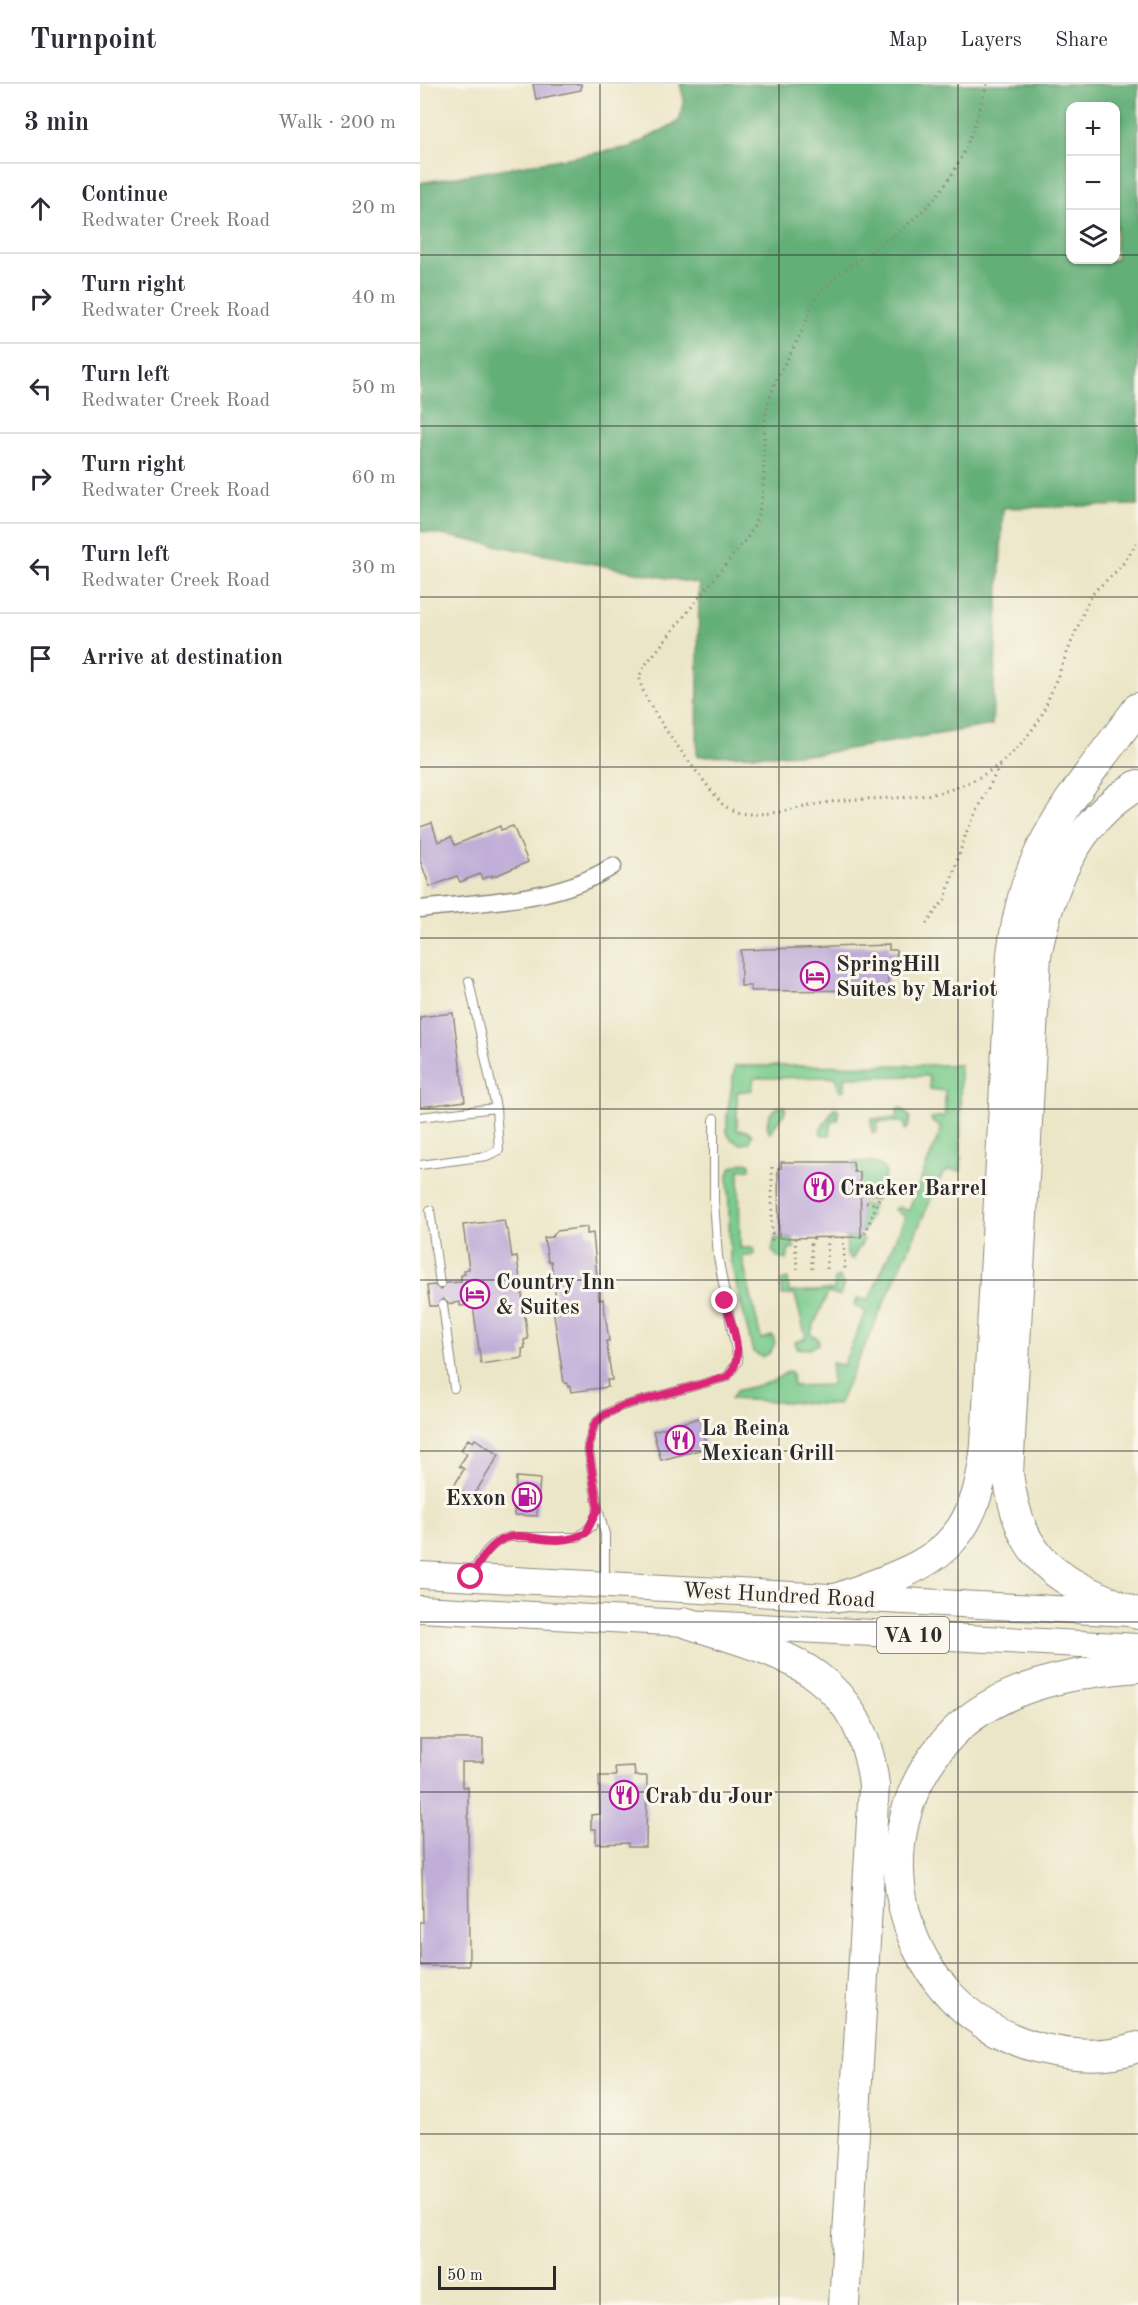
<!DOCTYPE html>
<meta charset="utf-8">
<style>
:root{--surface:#fff;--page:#f2f2f3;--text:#2b2b33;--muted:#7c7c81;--line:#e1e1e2}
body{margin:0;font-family:"Old Standard TT",serif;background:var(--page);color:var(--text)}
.controls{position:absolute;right:18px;top:18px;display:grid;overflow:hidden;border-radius:12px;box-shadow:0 2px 4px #0004}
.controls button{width:54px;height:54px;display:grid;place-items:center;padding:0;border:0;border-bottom:2px solid var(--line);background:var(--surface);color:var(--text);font:30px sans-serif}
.scale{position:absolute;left:18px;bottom:15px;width:118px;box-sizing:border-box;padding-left:6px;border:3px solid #2b2b2b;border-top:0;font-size:16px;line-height:21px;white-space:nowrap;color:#2b2b2b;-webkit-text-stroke:4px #fbf7ec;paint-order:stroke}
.stop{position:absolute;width:18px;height:18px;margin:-14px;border:4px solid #db2777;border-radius:50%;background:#fff}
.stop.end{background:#db2777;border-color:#fff;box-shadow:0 2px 6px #0008}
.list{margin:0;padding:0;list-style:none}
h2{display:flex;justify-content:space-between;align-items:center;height:78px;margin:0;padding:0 24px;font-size:26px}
h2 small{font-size:20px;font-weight:400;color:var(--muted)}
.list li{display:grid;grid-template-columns:39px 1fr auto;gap:18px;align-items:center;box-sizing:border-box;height:90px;padding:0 24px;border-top:2px solid var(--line)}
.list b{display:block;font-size:22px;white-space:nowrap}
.list p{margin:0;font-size:20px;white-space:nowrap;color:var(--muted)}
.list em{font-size:20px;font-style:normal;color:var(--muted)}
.icon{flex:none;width:33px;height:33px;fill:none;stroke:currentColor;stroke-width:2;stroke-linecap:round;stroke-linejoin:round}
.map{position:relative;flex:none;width:718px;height:2221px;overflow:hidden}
header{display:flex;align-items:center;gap:36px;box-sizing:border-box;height:84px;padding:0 30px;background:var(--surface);border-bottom:2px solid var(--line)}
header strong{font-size:28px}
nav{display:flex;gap:33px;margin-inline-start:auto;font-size:21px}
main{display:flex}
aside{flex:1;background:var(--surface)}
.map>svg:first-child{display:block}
.green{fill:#7acb8d;stroke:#527b5c;stroke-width:1.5}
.forest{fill:#63af78;stroke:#476d52;stroke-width:1.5;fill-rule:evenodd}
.building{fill:#c0add8}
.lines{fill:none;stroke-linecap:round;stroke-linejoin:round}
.lane-casing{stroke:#8c887a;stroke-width:10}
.street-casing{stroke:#8c887a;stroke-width:19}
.primary-casing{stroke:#8c887a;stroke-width:28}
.highway-casing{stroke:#8c887a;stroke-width:32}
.path{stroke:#8c887a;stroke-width:3;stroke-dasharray:1.5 4.5;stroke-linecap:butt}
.lane{stroke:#fff;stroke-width:8}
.street{stroke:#fff;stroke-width:16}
.primary{stroke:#fff;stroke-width:26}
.highway{stroke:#fff;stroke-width:30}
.route{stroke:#db2777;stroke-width:8}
.grid{fill:none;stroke:#2b2b2b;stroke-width:1.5;stroke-opacity:0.55}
.labels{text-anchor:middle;stroke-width:6;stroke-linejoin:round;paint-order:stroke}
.shield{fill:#fbf7ec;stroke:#696865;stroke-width:1.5}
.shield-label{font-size:21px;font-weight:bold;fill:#2b2b2b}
.poi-label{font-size:22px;font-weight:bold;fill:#2b2b2b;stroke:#fbf7ec;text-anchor:start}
.street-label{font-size:22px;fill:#2b2b2b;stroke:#fbf7ec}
</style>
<header>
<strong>Turnpoint</strong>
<nav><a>Map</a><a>Layers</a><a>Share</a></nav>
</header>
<main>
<aside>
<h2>3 min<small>Walk · 200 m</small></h2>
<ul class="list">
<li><svg class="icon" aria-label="ahead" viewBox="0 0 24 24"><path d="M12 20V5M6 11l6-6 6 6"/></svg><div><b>Continue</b><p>Redwater Creek Road</p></div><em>20 m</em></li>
<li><svg class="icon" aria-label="right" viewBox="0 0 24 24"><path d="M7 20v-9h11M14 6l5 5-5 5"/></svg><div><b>Turn right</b><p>Redwater Creek Road</p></div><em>40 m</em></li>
<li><svg class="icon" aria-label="left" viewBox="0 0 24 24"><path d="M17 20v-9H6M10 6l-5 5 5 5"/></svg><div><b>Turn left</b><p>Redwater Creek Road</p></div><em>50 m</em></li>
<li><svg class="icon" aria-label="right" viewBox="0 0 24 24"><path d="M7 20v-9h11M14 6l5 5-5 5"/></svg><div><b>Turn right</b><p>Redwater Creek Road</p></div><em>60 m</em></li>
<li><svg class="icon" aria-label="left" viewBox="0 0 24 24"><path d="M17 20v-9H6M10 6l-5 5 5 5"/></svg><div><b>Turn left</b><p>Redwater Creek Road</p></div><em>30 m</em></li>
<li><svg class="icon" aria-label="arrive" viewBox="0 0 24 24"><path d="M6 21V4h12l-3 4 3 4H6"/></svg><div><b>Arrive at destination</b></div></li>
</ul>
</aside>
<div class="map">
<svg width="718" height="2221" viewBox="0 0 718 2221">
<rect width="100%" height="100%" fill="#fbf7ec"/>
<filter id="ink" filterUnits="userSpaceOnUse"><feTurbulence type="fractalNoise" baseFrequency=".0167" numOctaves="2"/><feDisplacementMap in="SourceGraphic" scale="12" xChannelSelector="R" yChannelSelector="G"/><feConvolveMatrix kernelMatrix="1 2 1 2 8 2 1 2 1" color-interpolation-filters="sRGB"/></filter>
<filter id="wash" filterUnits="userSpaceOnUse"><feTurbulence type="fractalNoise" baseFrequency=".008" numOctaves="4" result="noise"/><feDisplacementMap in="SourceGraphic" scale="24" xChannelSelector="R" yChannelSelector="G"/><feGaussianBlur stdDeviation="1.35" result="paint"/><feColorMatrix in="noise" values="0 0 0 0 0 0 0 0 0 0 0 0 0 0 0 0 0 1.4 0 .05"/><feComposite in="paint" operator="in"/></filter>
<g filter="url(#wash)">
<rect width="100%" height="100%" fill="#ece6c8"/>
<!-- green -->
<path class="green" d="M540,981l1,106 -12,-1 -7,5 -104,230 -107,-6 5,-8 35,-9 18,-11 3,2 1,13 38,-1 1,-22 11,2 23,-53 -12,-6 3,-8 12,2 36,-83 -11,-8 5,-2 9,4 34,-84 -10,-5 -1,-4 14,-2v-25l-15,-2 -1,-13 -84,1v12l-4,2 -3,-3 -1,-11 -83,1 -2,12 -15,2v38l11,1 4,4 -3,8 -9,1 -9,-5 -4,-6v-17l8,-50z
M359,1023h6v5l-15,21c-6,-9 -1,-22 9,-26z
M415,1023l3,2v11h-6l-2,15h-9l-1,-5z
M481,1024l9,9 -2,11 -3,2 -1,-8h-27v10l-5,1 -1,-14 26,-1v-8z
M326,1078l4,2v5l-11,1 1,78h12l3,3 -2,4 -11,2 19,82 12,-3 2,7 -5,10 -8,4 -9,-5 -23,-93 -2,-85 4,-7z
M433,1078h19l11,5 3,7 -11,27 -15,-1z
M440,1120l13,2 -10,27 -2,-1z
M426,1153h15l3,3 -12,19 -5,-3z
M355,1154h18l1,11h-5l-2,11 -8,-2 -7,-7z
M419,1193l5,7 -4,12 -12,-3 -18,41 8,5 1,5 -10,5 -12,-1 -2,-6 11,-4 -11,-43h-13l-1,-14 7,-2 1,13 45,-2 1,-11z"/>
<!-- forest -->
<path class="forest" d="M260,0h458v421l-135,3 -11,217 -174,29 -121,2 2,-172 -279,-53v-348l211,-36 48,-26 5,-22zM650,22h46v154h-46z"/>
<g id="blocks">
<!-- building -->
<path class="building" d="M113,0h48v6l-45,9z
M12,739l6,19 13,-5 4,8 45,-19 1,4 12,-4 15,36 -36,15v-2l-10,4 -2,-5 -20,8 -3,-6 -27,11 -10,-27v-33z
M469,861v5h7l1,16h-9v24l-137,1v-5h-10v-36z
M33,929l12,88 -45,6v-90z
M361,1078h72l1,10h6l1,65 -82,1 -1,-70h3z
M84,1136l2,10h2l4,28 5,-1 11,82 -4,1 1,8 -3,1 1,9 -42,6 -8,-59 -13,1v-4l-11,2 -6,-5 -6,7h-7l-3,-20 7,-1 7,5 5,-7 15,-1v-7l4,-1 -1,-4 5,-1 -6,-44z
M167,1143v7l6,-1 6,67 4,-1 6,42h-3l6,39h-5l1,7 -37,5 -1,-6 -2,1 -1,-4h-3l-11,-75h4l-6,-47h-3l-4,-23 8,-1 5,-6z
M279,1334l8,30 -46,12 -8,-29z
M48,1355l5,3 2,-3 24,16 -27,43 -18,-12 10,-17 -5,-3 8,-12 -6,-4z
M96,1393l24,2 -3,37 -23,-1z
M0,1655h63v23h-21v25h6l1,179h-49v-44h3z
M214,1682l1,10h12l-1,71h-18v-4l-32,1v-15h-5v-14l9,-1 -1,-38h17l-1,-9z"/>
</g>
</g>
<g filter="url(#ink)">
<use href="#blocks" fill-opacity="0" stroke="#8c887a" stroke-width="1.5"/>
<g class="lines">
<!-- lane casing -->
<g class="lane-casing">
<path id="lane" d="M0,1033l76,-9
M0,1081l67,-9 12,-6 -3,-42 -27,-127
M10,1126l10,74
M23,1221l11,83
M51,1491c10,-17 18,-33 38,-38h69l14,-11 6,-16
M185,1497v-47l-7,-25 -10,-63 6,-21 8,-9 17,-9 108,-30 11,-16 -20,-104 -4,-56v-83"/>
</g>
<!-- street casing -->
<g class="street-casing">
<path id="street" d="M0,825c64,-8 137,-7 193,-43"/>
</g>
<!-- primary casing -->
<g class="primary-casing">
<path id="primary" d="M0,1491l709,38
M0,1525l718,38"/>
</g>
<!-- highway casing -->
<g class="highway-casing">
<path id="highway" d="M718,701c-63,36 -88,102 -102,170l-28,519c13,93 51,106 130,140
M421,1513c90,-33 134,-45 145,-152l26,-491c4,-31 10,-60 22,-89 24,-57 68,-107 104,-157
M267,1539c95,30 173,47 187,162l-30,520
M718,1583c-64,5 -138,19 -185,66 -101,103 -54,279 87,315 32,8 66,10 98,-1"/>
</g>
<!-- path -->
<path class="path" d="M567,0c-21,74 -36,110 -100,156 -22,16 -51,33 -68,54 -8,10 -12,26 -17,37 -13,27 -32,54 -36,83 -6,43 5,81 -16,120l-104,130c-2,3 -6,9 -6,13 -3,22 65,105 81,126 9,7 17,11 29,11 31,1 64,-11 95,-14 40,-3 80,1 118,-15 34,-14 59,-38 78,-68l48,-118c10,-15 19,-18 30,-31 8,-8 13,-18 19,-28
M506,840l19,-25 21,-66 34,-68
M352,1083v78
M440,1118l16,2
M352,1149h7
M441,1151l3,1 21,-53
M423,1153l2,32
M375,1154l2,31
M392,1185l-1,-24 3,-8
M407,1185l1,-32"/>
<!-- lane -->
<use href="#lane" class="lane"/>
<!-- street -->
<use href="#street" class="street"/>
<!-- primary -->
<use href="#primary" class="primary"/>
<!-- highway -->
<use href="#highway" class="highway"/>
</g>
</g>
<g class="lines" filter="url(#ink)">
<!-- route -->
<path class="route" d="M51,1493c39,-75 63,-19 115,-44l12,-24 -10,-63 6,-21 8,-9 20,-10 105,-29c21,-20 4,-52 -2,-76"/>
</g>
<!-- grid -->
<path class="grid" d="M180,0v2221M359,0v2221M538,0v2221M0,171h650M696,171h22M0,342h718M0,513h718M0,683h718M0,854h718M0,1025h718M0,1196h718M0,1367h718M0,1538h718M0,1708h718M0,1879h718M0,2050h718"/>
<!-- icons -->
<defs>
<g id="hotel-ring" transform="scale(1.5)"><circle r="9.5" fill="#fbf7ec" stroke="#b5179e" stroke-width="1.5"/><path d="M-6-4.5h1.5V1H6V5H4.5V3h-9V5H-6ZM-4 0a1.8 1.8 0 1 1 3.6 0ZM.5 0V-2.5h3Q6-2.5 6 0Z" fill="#b5179e"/></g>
<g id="restaurant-ring" transform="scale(1.5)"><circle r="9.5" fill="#fbf7ec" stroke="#b5179e" stroke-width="1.5"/><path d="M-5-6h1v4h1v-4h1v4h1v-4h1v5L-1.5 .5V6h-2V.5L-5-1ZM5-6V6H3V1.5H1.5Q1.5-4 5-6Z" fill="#b5179e"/></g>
<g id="fuel-ring" transform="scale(1.5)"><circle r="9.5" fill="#fbf7ec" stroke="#b5179e" stroke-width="1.5"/><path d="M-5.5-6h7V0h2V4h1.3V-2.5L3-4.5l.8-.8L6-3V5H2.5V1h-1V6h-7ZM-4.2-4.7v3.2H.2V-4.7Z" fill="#b5179e"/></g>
</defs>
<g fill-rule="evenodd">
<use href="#hotel-ring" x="395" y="892"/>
<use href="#restaurant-ring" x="399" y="1103"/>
<use href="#hotel-ring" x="55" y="1210"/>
<use href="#restaurant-ring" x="260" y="1356"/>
<use href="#fuel-ring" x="107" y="1413"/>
<use href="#restaurant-ring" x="204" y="1711"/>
</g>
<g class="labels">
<!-- shield labels -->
<rect class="shield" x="457" y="1533" width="72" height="36" rx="4.5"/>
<g class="shield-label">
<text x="493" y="1558">VA 10</text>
</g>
<!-- poi labels -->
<g class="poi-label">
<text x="416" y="887">SpringHill<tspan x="416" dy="25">Suites by Mariot</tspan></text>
<text x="420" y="1111">Cracker Barrel</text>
<text x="76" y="1205">Country Inn<tspan x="76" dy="25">&amp; Suites</tspan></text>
<text x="281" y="1351">La Reina<tspan x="281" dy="25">Mexican Grill</tspan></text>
<text x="86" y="1421" text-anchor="end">Exxon</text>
<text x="225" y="1719">Crab du Jour</text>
</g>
<!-- street labels -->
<g class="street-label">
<text transform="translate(359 1510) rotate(3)" y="8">West Hundred Road</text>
</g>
</g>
</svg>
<div class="controls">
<button>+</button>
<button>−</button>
<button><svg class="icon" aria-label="layers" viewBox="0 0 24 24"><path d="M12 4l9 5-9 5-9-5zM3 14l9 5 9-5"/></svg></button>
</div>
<div class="scale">50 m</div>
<div class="stop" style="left:51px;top:1493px"></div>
<div class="stop end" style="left:305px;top:1217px"></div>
</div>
</main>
